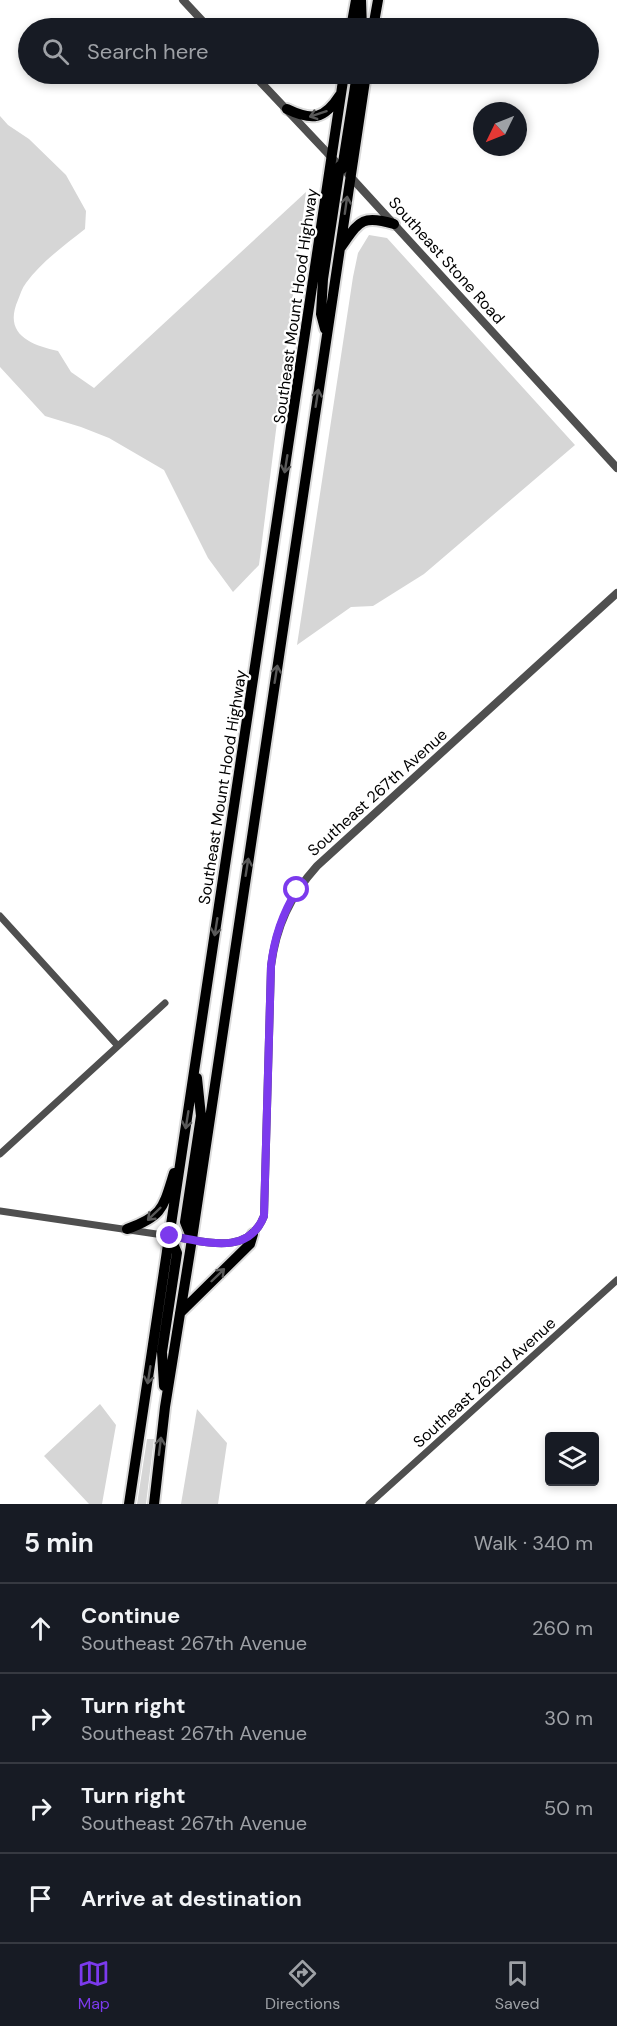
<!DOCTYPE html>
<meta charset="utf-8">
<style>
:root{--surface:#171b24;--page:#20242c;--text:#f1f3f6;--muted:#9ea1a6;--line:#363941;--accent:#7c3aed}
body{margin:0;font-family:"DM Sans",sans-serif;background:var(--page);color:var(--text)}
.controls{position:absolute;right:18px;bottom:18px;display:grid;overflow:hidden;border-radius:6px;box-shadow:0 3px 9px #0003}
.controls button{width:54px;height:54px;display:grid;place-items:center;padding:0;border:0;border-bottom:2px solid var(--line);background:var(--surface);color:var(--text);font:30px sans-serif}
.compass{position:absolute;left:473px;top:102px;width:54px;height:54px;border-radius:50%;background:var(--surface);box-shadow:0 3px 9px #0003;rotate:227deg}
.stop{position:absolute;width:18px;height:18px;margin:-14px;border:4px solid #7c3aed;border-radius:50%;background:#fff}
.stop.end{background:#7c3aed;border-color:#fff;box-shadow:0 2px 6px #0008}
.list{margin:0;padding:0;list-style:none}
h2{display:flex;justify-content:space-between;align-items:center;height:78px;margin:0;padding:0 24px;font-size:26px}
h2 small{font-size:20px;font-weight:400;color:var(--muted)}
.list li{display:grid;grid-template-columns:39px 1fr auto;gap:18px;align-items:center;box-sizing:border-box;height:90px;padding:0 24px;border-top:2px solid var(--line)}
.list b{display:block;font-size:22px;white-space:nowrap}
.list p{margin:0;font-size:20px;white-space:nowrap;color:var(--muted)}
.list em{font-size:20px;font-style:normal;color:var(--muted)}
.icon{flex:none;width:33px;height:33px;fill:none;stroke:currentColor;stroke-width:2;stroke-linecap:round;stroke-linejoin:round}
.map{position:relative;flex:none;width:617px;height:1504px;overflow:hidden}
.search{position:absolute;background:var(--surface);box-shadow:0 3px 9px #0003;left:18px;right:18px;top:18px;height:66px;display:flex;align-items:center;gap:15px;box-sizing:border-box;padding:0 21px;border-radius:33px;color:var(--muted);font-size:22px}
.sheet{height:438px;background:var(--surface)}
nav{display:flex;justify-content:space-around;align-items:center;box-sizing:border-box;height:84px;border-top:2px solid var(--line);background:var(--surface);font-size:16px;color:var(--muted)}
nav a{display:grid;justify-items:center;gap:3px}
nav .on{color:var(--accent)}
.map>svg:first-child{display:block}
.green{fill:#d6d6d6}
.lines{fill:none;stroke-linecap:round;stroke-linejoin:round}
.trunk-casing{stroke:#dbdbdb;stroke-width:14}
.minor{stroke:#4f4f4f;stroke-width:7}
.tertiary{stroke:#4f4f4f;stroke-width:8}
.trunk{stroke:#000;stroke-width:10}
.oneway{stroke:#595959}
.route{stroke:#7c3aed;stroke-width:8}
.labels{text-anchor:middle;stroke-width:4.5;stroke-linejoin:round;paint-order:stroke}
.street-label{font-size:16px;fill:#000;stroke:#fff}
</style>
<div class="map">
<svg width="617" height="1504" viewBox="0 0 617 1504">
<rect width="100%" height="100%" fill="#fff"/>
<!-- green -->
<path class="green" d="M0,116l8,9 21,14 37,36 20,36 -1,18c-20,16 -44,33 -59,54 -4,5 -6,12 -8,17 -15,34 12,45 40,51l13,21 23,16 212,-196 -47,373 -26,27 -25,-34 -44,-88 -55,-32 -28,-11 -36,-11 -45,-49z
M369,235l18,3 188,207 -151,129 -51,32 -22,1 -54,38 56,-368 5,-24z
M100,1404l16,21 -14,79h-13l-45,-48z
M197,1409l30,34 -9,61h-37z
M147,1439h7l-8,65h-9z"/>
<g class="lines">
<!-- trunk casing -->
<g class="trunk-casing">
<path id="trunk" d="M361,0l1,28
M351,28l5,-28
M373,28l5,-28
M287,109c25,12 37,11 53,-14
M342,169l15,-95
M341,247c18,-25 20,-33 53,-23
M325,329l-4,-15 2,-35 17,-113
M127,1229c36,-13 36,-21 47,-56
M192,1239l-7,-17 16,-106 -4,-38
M180,1313l70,-69 3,-10
M164,1386l-2,-34 15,-99 -6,-14
M129,1504l215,-1430
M154,1504l11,-97 27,-168 174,-1165"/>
</g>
<!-- minor -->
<path class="minor" d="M0,916l118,130
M0,1154l165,-151
M0,1211l170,25
M369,1504l248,-224"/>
<!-- tertiary -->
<path class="tertiary" d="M183,0l26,28
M253,74l82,87
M348,174l269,294
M170,1236c34,5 78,21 94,-20l7,-250c5,-39 19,-70 46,-100l300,-273"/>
<!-- trunk -->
<use href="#trunk" class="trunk"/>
</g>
<!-- one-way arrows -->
<defs><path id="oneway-shaft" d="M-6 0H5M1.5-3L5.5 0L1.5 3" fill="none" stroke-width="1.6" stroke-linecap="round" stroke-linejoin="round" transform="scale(1.5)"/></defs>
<g class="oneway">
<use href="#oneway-shaft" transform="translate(318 114) rotate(162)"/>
<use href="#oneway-shaft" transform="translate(346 205) rotate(-82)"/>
<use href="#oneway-shaft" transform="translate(317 398) rotate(-81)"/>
<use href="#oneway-shaft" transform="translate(286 464) rotate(99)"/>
<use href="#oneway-shaft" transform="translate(276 674) rotate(-81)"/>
<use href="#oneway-shaft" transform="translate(247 867) rotate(-81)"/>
<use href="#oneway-shaft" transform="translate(216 927) rotate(99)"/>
<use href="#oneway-shaft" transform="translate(187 1120) rotate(99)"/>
<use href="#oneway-shaft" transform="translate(154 1214) rotate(136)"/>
<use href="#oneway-shaft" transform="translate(218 1275) rotate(-44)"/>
<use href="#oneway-shaft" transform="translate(149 1375) rotate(99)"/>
<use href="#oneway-shaft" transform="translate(160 1446) rotate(-83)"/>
</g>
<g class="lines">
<!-- route -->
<path class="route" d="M170,1236c34,5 78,21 94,-20l7,-250c3,-28 11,-52 26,-76"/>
</g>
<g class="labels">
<!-- street labels -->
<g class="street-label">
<text transform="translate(447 260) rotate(48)" y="6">Southeast Stone Road</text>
<text transform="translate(295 306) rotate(-82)" y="6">Southeast Mount Hood Highway</text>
<text transform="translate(222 787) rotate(-81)" y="6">Southeast Mount Hood Highway</text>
<text transform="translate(377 792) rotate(-42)" y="6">Southeast 267th Avenue</text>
<text transform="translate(484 1382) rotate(-42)" y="6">Southeast 262nd Avenue</text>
</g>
</g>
</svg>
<div class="controls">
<button><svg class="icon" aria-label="layers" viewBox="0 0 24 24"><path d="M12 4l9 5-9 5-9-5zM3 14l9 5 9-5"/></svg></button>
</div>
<svg class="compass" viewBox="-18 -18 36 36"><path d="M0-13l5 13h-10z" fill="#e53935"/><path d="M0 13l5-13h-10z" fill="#9ea1a6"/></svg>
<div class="stop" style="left:297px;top:890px"></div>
<div class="stop end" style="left:170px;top:1236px"></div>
<div class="search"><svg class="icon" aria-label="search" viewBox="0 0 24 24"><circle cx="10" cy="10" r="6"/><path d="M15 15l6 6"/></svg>Search here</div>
</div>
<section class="sheet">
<h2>5 min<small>Walk · 340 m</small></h2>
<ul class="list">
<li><svg class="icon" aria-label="ahead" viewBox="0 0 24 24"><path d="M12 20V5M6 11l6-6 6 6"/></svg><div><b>Continue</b><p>Southeast 267th Avenue</p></div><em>260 m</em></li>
<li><svg class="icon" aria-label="right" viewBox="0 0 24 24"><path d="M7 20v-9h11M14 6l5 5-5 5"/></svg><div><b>Turn right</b><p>Southeast 267th Avenue</p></div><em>30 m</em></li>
<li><svg class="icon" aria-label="right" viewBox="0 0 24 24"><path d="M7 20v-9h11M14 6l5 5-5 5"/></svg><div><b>Turn right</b><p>Southeast 267th Avenue</p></div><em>50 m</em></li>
<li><svg class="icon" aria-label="arrive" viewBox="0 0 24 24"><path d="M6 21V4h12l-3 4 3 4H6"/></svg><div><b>Arrive at destination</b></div></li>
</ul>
</section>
<nav>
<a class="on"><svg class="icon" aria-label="map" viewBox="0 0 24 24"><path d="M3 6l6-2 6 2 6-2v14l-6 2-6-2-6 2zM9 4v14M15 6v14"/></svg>Map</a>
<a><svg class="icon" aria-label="directions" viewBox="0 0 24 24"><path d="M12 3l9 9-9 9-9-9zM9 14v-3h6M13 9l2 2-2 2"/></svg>Directions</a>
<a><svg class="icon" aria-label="saved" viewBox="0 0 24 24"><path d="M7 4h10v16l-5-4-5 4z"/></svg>Saved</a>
</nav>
